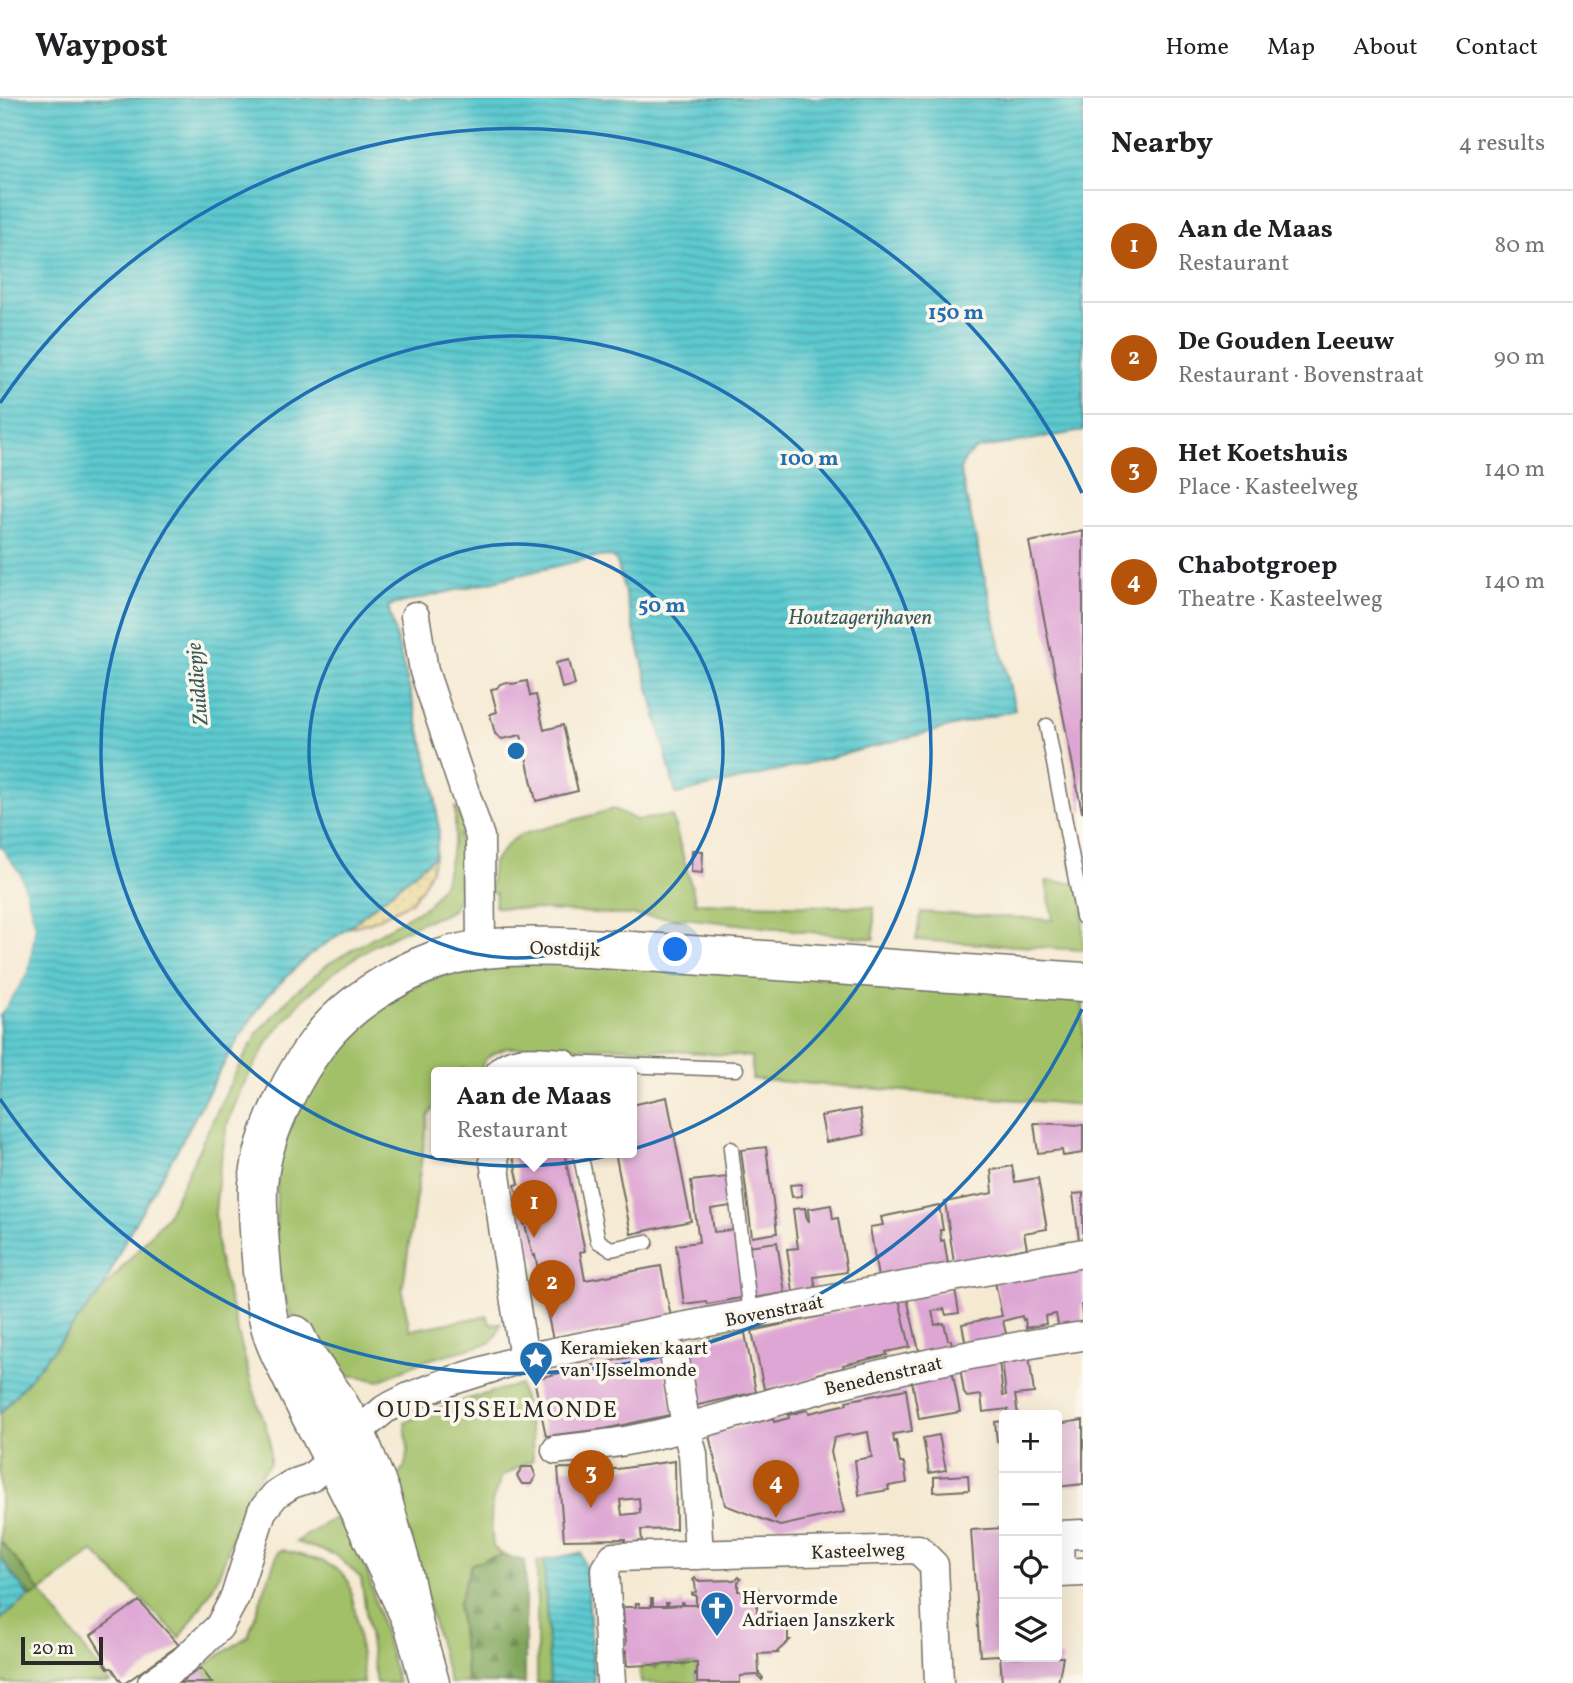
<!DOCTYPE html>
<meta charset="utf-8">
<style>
:root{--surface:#fff;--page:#f6f6f6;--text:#202124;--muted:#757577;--line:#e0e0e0;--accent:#b45309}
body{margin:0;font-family:Vollkorn,serif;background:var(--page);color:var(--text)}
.controls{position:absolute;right:21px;bottom:21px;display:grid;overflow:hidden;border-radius:7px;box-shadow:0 7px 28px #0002}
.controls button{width:63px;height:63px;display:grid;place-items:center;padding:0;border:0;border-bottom:2px solid var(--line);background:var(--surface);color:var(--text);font:35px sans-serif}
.scale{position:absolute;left:21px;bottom:18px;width:82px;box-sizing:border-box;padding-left:7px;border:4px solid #2b2b2b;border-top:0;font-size:19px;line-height:24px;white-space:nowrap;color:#2b2b2b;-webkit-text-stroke:5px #fbf7ec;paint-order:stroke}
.you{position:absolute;left:676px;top:852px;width:24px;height:24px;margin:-18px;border:5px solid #fff;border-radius:50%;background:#1a73e8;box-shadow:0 0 0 10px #1a73e833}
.badge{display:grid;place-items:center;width:46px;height:46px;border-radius:50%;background:var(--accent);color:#fff;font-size:23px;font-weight:700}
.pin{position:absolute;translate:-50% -58px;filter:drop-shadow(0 2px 4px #0008)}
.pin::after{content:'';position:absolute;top:37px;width:24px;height:21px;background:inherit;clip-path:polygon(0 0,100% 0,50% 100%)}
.popup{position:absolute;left:431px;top:969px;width:206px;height:91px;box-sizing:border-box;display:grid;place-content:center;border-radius:7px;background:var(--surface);filter:drop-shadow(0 2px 5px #0005);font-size:23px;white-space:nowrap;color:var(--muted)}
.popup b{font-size:26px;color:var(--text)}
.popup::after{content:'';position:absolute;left:50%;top:100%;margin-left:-14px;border:14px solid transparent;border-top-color:var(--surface)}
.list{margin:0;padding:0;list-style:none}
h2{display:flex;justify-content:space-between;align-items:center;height:91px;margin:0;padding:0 28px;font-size:30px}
h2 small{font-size:23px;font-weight:400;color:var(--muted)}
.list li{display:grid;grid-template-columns:46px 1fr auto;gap:21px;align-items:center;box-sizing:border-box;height:112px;padding:0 28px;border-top:2px solid var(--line)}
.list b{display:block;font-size:26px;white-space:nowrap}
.list p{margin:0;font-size:23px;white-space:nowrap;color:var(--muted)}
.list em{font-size:23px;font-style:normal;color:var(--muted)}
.icon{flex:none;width:38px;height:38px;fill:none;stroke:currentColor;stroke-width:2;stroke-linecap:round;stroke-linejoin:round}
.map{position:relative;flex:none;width:1083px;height:1585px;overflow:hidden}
header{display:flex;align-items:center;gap:42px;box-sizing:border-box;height:98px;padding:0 35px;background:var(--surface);border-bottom:2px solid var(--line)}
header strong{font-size:33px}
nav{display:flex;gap:38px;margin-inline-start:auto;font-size:24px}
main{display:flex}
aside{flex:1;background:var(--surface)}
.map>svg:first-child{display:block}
.grass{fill:#a1c068;stroke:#66764a;stroke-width:2}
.forest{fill:url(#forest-firs);stroke:#566844;stroke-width:2}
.sand{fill:url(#sand-dots);stroke:#8c8264;stroke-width:2}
.water{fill:url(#water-rules);stroke:#447a7e;stroke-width:2}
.pier{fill:#f5e9d2}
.building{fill:#dea6d4;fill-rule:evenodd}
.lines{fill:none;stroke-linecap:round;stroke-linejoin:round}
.lane-casing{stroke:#726e65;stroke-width:17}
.street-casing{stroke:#726e65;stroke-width:31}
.secondary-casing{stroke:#726e65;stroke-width:41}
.lane{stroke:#fff;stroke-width:14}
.street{stroke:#fff;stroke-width:28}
.secondary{stroke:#fff;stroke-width:38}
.ring{fill:none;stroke:#1f6fb2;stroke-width:3.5}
.labels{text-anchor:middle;stroke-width:7;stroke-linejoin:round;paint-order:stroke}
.street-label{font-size:19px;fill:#2b2b2b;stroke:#fbf7ec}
.poi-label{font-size:19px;fill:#2b2b2b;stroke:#fbf7ec;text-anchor:start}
.water-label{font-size:21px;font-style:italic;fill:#3a5b5d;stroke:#fbf7ec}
.quarter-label{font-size:23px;letter-spacing:2px;fill:#2b2b2b;stroke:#fbf7ec}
.centre{fill:#1f6fb2;stroke:#fbf7ec;stroke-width:3.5}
.ring-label{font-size:21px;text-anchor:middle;font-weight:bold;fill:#1f6fb2;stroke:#fbf7ec;stroke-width:7;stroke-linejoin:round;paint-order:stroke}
</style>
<header>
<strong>Waypost</strong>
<nav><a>Home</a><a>Map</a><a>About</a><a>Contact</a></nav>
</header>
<main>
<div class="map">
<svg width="1083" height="1585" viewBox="0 0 1083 1585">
<defs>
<pattern id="forest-firs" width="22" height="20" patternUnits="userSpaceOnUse" patternTransform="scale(1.75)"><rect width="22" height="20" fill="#80a65c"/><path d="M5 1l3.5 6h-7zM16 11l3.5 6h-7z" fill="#69874c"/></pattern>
<pattern id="sand-dots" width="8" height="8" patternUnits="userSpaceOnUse" patternTransform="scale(1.75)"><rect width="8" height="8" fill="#eeda9e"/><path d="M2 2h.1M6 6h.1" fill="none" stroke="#cb8" stroke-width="1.8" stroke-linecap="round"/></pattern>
<pattern id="water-rules" width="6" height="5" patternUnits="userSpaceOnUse" patternTransform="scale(1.75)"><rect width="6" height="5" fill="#5dcad0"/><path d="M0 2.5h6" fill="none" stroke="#4da4a9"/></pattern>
</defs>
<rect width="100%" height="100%" fill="#fbf7ec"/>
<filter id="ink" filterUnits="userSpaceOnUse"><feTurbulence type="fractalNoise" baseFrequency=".0143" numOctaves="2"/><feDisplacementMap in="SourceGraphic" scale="14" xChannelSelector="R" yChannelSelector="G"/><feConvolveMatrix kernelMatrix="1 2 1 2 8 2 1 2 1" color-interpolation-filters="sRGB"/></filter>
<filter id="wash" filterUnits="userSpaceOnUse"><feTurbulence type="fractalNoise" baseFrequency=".00686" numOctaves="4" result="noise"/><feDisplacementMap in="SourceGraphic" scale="28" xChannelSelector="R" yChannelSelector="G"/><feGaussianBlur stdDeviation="1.57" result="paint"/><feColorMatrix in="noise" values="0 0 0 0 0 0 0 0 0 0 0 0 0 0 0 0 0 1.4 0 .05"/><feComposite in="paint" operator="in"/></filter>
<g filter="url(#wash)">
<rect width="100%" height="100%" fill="#f5e9d2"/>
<!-- grass -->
<path class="grass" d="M455,708l12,26 -8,3 3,21 -4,45 -6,9 -11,6 -19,6 -48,23 -41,28 -31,27 -32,38 -28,49 -15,38 -8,47 -4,41 3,43 33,126 19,58v23c-34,38 -35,81 -57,124 -10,18 -22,34 -33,51l-87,-87 -52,41 69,91h-110v-63l29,-23 12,-5 -41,-52v-126l102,-123 65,-75 67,-140 23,-43 35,-38 36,-31 100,-59 17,-24 10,-45z
M614,711l22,11 36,-4 24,87 178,4v32l-181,-20 -198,-12 1,-14 -6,-1 3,-30 17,-20 10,-7z
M1046,783l37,3v66l-167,-10 5,-28 132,8z
M565,861l518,37v109l-331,-26v-22l-131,-10 -114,1c-13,5 -25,8 -26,24h-12l-6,-4 -3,4h-24v32l-8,12 -26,176 8,38 76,-14 5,8 10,-1 -4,11 -7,9 -67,18 -44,20 -22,-5h-14l-45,-45 -10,-24 -13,-46 3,-106 35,-79 35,-44 58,-42 50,-20z
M520,1287l12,53 1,22 -31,16 -10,27 -1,17 2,27 10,8 -19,4 -26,46 10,78h-18l-39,-142 -18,-60 12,-15 3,-15 -3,-29c39,-16 75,-28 115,-37z
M334,1420l11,9 22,44 31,112h-22l-15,-105 -25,-23 -40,-13z
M282,1452l40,11 18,10 9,11 7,34 8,67h-152l-11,-15 47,-32 30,-84z
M544,1462l6,123h-13v-121z
M697,1565v11h-2v2h2v7h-56l-1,-14 2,-1v-3h13v3h1l1,-3 11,-1 2,4 1,-4h12l1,3h1l1,-3z"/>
<!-- forest -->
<path class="forest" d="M0,1442l41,52 -12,5 -29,-40z
M503,1457l22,6v122h-57l-10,-78 13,-41z"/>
<!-- sand -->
<path class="sand" d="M435,758l-4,14 -9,18 -11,14 -40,20 -23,6z"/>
<!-- water -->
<path class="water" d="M0,0h1083v333l-107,18 -10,9 -6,11 55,241 -229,59 -110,25 -59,-232 -6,-6 -16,1 -207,49 46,179 5,46 -4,25 -87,72 -42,30 -38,37 -26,38 -25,43 -41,76 -51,88 -23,51 -102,123v-399l28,-43 7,-47 -15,-51 -20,-27z
M581,1455l6,21 7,109h-44l-6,-123z
M0,1459l29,40 -29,23z"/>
<!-- pier -->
<path class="pier" d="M0,749l20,27 15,51 -7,47 -28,43v-6l25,-38 6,-46 -15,-49 -16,-23z"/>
<g id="blocks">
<!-- building -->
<path class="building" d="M1083,433v281h-1l-53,-270z
M569,562l6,25 -13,3 -6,-25z
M527,583l3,15 6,-1 8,35 19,-5 15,66 -42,10 -15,-66 -19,4 -7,-5 -5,-20 7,-2 -6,-23 6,-1 3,-4 7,-2 5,2z
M692,752l11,1 -1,22 -11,-1z
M667,999l24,124 -60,13 -16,-82h17v-47z
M860,1011l4,26 -38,7 -5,-26z
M1034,1025l49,2v28l-20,3 -1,-6 -24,3z
M766,1049l11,86 -25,4 -11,-87z
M512,1054h52l21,99 -5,1 5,28 76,-14 10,51 -118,23 -18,-85 -2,1 -8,-31h-1l-9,-40 4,-1z
M1012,1068l3,16 23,-4 9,51 -23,4 3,15 -73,15 -9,-61 48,-9 -2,-23z
M727,1079l4,29 -20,3 3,23 20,-2 9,66 -3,2 -33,6 -1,-3 -22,3 -8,-59 23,-3 -8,-61z
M801,1086l1,12 -10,1 -2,-12z
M1083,1095v46l-4,1 -6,-46z
M831,1107l2,14 5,-1 9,54 -33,5 2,13 -23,2 -6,-43 11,-1 -5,-39 12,-1 2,13h2l-1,-12z
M939,1107l4,25h-3l1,11 3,-1 4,24 -70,14 -8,-51 13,-2 -2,-8z
M777,1144l8,51 -31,5 -7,-52z
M1083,1169v38h-2l2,22 -24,3 -3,-16 -11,2 1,8 -20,4 -1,-9 -2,1 -1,-4 -19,5 4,17 -41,8 -4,-22 40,-8 -7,-34z
M955,1191l4,24 -13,2 -2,-6 -12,2 3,14 9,-2 4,17h3l1,5 -33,6 -12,-53z
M899,1201l11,48 -24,5 1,3 -44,10 1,3 -28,6 1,4 -53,11 -12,-58z
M745,1235l11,59 -62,14 -13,-60z
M660,1252l14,64 -70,15 -58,7 -12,-57z
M1029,1258l5,37 -19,2 3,20h-9l-1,-6 -25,3 -2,-17 -14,2 -3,-4 -4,-26 39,-6 4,35 3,-1 -4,-35z
M952,1271l8,43 -41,7 -7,-38z
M906,1291l6,42 -19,3 1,8 2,-1 4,22h4l3,20 -19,3 1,4 -30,5 -4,-35 17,-3 -4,-25 -16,3 -1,-1 -17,4 -3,14 13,60 -64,14 -55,-21 -16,-70 64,-17 1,4 15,-4 -1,-3 20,-5 1,3 38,-9 -1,-3z
M1083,1322v64l-26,3v-63z
M1004,1323v20l-7,1 -2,-20z
M939,1337l7,35 -17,3 -6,-35z
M675,1363l1,68 -35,1 1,11 -17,2v-4l-61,1 -6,-72 59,1zM639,1400l1,15 -18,2 -2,-15z
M522,1369h10l4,9 -5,8h-9l-5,-8z
M968,1377l1,15 -35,2v-15z
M1004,1430v129h59l-5,26 -56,-1 -2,-27 -20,1 -9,-126z
M739,1479l2,2 -3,3v9h17l3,-3 1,2 -2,2v20h18l13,12v16h2l-13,12 1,1 -20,1 1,19 4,5 -1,2 -5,-5 -17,1v7h-43v-7h-2v-2h2v-11l-70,3 -1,-15 -2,1 -3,-3 5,-5 -1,-14 -5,-3 2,-4 2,1 -1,-15 -5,-5 1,-1 6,4h11v-4h3v4h12v-8h2v7h13v-3h2v3l13,-1v-3h2v3h13v-10h-4v-2l4,-1 -1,-9 -2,-3 2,-2 2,3 39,-1z
M139,1503l40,44 -54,38h-3l-10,-15h-4l-4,-6 1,-4 -14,-23z
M201,1570l11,15h-33z"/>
</g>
</g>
<g filter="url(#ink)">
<use href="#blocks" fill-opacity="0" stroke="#726e65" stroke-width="2"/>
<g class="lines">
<!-- lane casing -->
<g class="lane-casing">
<path id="lane" d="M1047,628l36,191
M564,969l-1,-4 173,6
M731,1051l19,166
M580,1054l18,89 13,8 35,-7"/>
</g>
<!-- street casing -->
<g class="street-casing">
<path id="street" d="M415,518l9,55 56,166 1,112
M500,974c12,-16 44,-10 63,-9
M493,1054l11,82 20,124
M674,1256l12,73 7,27 6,101
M556,1352c24,-3 50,-5 74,-10 68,-13 134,-36 201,-54 84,-21 167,-38 252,-50
M1083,1436l-24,1 1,38 23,-1
M152,1585l30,-21 37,-35 16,-30 27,-86 14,-17 16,-10 18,-6 23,-19 23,-26 29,-24 24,-12 42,-16 73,-23 157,-31 402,-74
M611,1585l-6,-114 8,-12 305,-8 16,16 5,118"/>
</g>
<!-- secondary casing -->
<g class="secondary-casing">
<path id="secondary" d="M295,1237l10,20 30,43 21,35 25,61 21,74 12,58 16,57
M414,1528c-25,-57 -53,-112 -81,-167 -15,-30 -31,-59 -45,-89 -5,-11 -11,-22 -15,-34 -8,-26 -10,-51 -12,-78 -2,-24 -4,-49 -3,-74 3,-30 13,-59 26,-85 10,-21 22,-41 36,-59 26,-35 75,-65 116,-80 49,-17 100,-14 152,-12l495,34"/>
</g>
<!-- lane -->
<use href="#lane" class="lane"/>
<!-- street -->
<use href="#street" class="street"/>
<!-- secondary -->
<use href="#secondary" class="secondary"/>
</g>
</g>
<!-- distance rings -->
<g class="ring">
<circle cx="516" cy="653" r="207"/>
<circle cx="516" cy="653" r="415"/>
<path d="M1082 911A622 622 0 0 1 0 1001M0 305A622 622 0 0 1 1082 395"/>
</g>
<!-- icons -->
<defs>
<g id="sight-pin" transform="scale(1.75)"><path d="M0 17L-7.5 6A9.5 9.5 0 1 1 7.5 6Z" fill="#1f6fb2" stroke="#fbf7ec"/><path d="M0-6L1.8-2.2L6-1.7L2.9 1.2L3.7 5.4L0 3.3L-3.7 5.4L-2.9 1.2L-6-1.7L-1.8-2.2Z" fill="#fff"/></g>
<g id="church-pin" transform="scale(1.75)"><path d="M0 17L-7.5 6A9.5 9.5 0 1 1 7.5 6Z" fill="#1f6fb2" stroke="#fbf7ec"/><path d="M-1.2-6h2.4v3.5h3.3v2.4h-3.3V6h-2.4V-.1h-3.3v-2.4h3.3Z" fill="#fff"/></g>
</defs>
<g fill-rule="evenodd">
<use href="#sight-pin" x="536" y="1260"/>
<use href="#church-pin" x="717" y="1510"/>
</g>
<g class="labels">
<!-- street labels -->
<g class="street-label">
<text transform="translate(565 850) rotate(2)" y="7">Oostdijk</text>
<text transform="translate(774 1212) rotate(-11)" y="7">Bovenstraat</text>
<text transform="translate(883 1277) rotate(-13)" y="7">Benedenstraat</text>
<text transform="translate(858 1452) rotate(-2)" y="7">Kasteelweg</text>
</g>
<!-- poi labels -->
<g class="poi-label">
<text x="560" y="1256">Keramieken kaart<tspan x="560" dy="22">van IJsselmonde</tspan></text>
<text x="742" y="1506">Hervormde<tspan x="742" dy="22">Adriaen Janszkerk</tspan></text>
</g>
<!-- water labels -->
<g class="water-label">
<text x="860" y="526">Houtzagerijhaven</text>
<text transform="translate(197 586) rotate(-95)" y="7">Zuiddiepje</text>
</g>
<!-- quarter labels -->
<g class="quarter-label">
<text x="498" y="1319">OUD-IJSSELMONDE</text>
</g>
</g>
<circle cx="516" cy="653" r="10" class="centre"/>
<g class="ring-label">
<text x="956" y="221">150 m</text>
<text x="809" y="367">100 m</text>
<text x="662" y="514">50 m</text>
</g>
</svg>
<div class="controls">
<button>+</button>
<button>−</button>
<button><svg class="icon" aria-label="locate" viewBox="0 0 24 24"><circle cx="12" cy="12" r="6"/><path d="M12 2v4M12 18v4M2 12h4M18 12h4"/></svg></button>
<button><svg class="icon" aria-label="layers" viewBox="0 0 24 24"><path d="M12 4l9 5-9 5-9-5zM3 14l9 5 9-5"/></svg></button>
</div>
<div class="scale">20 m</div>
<div class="you"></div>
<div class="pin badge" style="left:534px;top:1140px">1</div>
<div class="popup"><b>Aan de Maas</b>Restaurant</div>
<div class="pin badge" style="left:552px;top:1220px">2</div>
<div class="pin badge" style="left:591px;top:1410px">3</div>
<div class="pin badge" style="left:776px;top:1420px">4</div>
</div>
<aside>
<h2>Nearby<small>4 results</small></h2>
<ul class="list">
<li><span class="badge">1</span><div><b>Aan de Maas</b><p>Restaurant</p></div><em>80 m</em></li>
<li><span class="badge">2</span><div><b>De Gouden Leeuw</b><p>Restaurant · Bovenstraat</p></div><em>90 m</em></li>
<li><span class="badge">3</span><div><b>Het Koetshuis</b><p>Place · Kasteelweg</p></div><em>140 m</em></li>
<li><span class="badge">4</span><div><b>Chabotgroep</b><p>Theatre · Kasteelweg</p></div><em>140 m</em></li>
</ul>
</aside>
</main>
